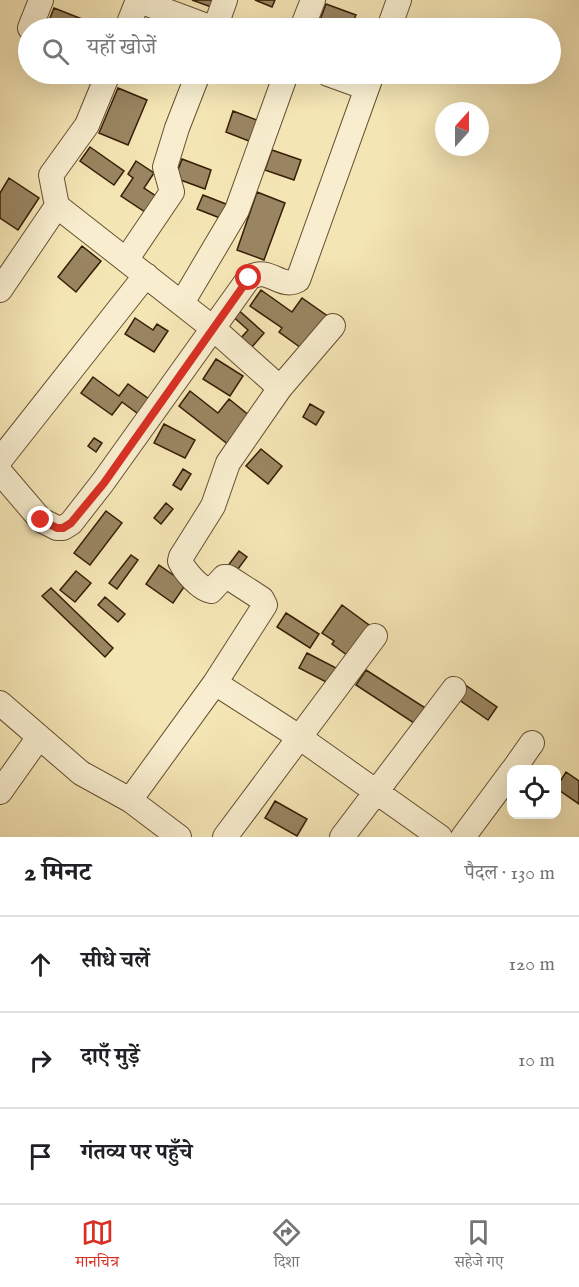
<!DOCTYPE html>
<html lang="hi">
<meta charset="utf-8">
<style>
:root{--surface:#fff;--page:#f6f6f6;--text:#202124;--muted:#757577;--line:#e0e0e0;--accent:#d93025}
body{margin:0;font-family:"IM FELL English","Noto Serif Devanagari",serif;background:var(--page);color:var(--text)}
.controls{position:absolute;right:18px;bottom:18px;display:grid;overflow:hidden;border-radius:12px;box-shadow:0 6px 24px #0002}
.controls button{width:54px;height:54px;display:grid;place-items:center;padding:0;border:0;border-bottom:2px solid var(--line);background:var(--surface);color:var(--text);font:30px sans-serif}
.compass{position:absolute;left:435px;top:102px;width:54px;height:54px;border-radius:50%;background:var(--surface);box-shadow:0 6px 24px #0002;rotate:21deg}
.stop{position:absolute;width:18px;height:18px;margin:-14px;border:4px solid #d93025;border-radius:50%;background:#fff}
.stop.end{background:#d93025;border-color:#fff;box-shadow:0 2px 6px #0008}
.list{margin:0;padding:0;list-style:none}
h2{display:flex;justify-content:space-between;align-items:center;height:78px;margin:0;padding:0 24px;font-size:26px}
h2 small{font-size:20px;font-weight:400;color:var(--muted)}
.list li{display:grid;grid-template-columns:39px 1fr auto;gap:18px;align-items:center;box-sizing:border-box;height:96px;padding:0 24px;border-top:2px solid var(--line)}
.list b{display:block;font-size:22px;white-space:nowrap}
.list em{font-size:20px;font-style:normal;color:var(--muted)}
.icon{flex:none;width:33px;height:33px;fill:none;stroke:currentColor;stroke-width:2;stroke-linecap:round;stroke-linejoin:round}
.map{position:relative;flex:none;width:579px;height:837px;overflow:hidden}
.search{position:absolute;background:var(--surface);box-shadow:0 6px 24px #0002;left:18px;right:18px;top:18px;height:66px;display:flex;align-items:center;gap:15px;box-sizing:border-box;padding:0 21px;border-radius:33px;color:var(--muted);font-size:22px}
.sheet{height:366px;background:var(--surface)}
nav{display:flex;justify-content:space-around;align-items:center;box-sizing:border-box;height:84px;border-top:2px solid var(--line);background:var(--surface);font-size:16px;color:var(--muted)}
nav a{display:grid;justify-items:center;gap:3px}
nav .on{color:var(--accent)}
.map>svg:first-child{display:block}
.building{fill:#998561;stroke:#361e05;stroke-width:1.5}
.lines{fill:none;stroke-linecap:round;stroke-linejoin:round}
.minor-casing{stroke:#665031;stroke-width:26}
.minor{stroke:#f8eecf;stroke-width:24}
.route{stroke:#d93025;stroke-width:8}
</style>
<div class="map">
<svg width="579" height="837" viewBox="0 0 579 837">
<rect width="100%" height="100%" fill="#f4e5b5"/>
<filter id="stains"><feTurbulence type="fractalNoise" baseFrequency=".00333" numOctaves="4"/><feColorMatrix values="0 0 0 0 .2 0 0 0 0 .09 0 0 0 0 .02 0 0 0 .5 -.17"/></filter>
<radialGradient id="worn" r=".72"><stop offset=".6" stop-color="#630" stop-opacity="0"/><stop offset="1" stop-color="#630" stop-opacity=".3"/></radialGradient>
<!-- building -->
<path class="building" d="M192,0h28l-3,9z
M255,0h20l-3,7z
M326,4l30,11 -6,13h-33z
M54,8l33,13 -3,7h-38z
M118,88l29,12 -19,45 -29,-12z
M233,111l29,11 -8,21 -28,-11z
M90,147l34,24 -10,14 -34,-24z
M272,150l29,10 -7,20 -29,-10z
M182,159l29,11 -6,19 -30,-11z
M136,161l18,12 -10,15 15,10 -11,16 -27,-18 12,-18 -5,-4z
M9,178l30,20 -21,32 -18,-12v-25z
M257,192l28,11 -21,57 -27,-10z
M203,195l28,11 -6,14 -28,-11z
M82,246l19,15 -25,31 -18,-15z
M261,290l31,22 10,-14 27,19 -21,36 -29,-21 3,-4 -32,-22z
M235,307l29,26 -13,15 -11,-9 8,-9 -19,-17z
M135,318l18,12 4,-6 11,7 -14,21 -29,-18z
M216,359l27,17 -13,20 -27,-17z
M93,377l26,19 9,-12 28,20 -11,15 -23,-17 -10,13 -31,-22z
M190,391l28,22 11,-14 27,22 -22,28 -55,-43z
M310,404l14,8 -8,13 -13,-8z
M164,424l31,16 -10,18 -31,-15z
M94,438l8,5 -6,9 -8,-6z
M261,449l21,17 -14,18 -22,-18z
M183,469l8,5 -10,16 -8,-5z
M166,503l7,6 -12,15 -7,-6z
M106,511l16,12 -32,42 -16,-12z
M239,551l8,6 -33,44 -8,-6z
M131,555l7,5 -21,29 -8,-6z
M159,565l27,19 -13,19 -27,-19z
M76,571l15,12 -16,19 -15,-12z
M51,588l62,60 -8,9 -63,-61z
M105,597l20,17 -7,8 -20,-17z
M342,605l31,23 -22,30 -19,-14 2,-3 -12,-8z
M286,613l33,21 -9,14 -33,-21z
M307,653l33,17 -8,15 -33,-17z
M366,670l64,41 -10,16 -64,-42z
M464,684l33,23 -9,13 -33,-23z
M566,772l13,9v23l-23,-16z
M275,801l32,18 -10,17 -32,-18z"/>
<g class="lines">
<!-- minor casing -->
<g class="minor-casing">
<path id="minor" d="M137,0l75,28
M30,28l11,-28
M127,28l11,-28
M215,28l10,-28
M302,28l11,-28
M389,28l10,-28
M328,74l39,14
M57,206l-6,-31 36,-50 21,-51
M126,260l46,-68 -7,-25 12,-39 21,-54
M0,290l57,-84 157,123 66,59
M182,303l55,-93 49,-136
M0,460l146,-185
M0,472l41,48 16,8h6l8,-5 32,-41 146,-204c20,-13 31,12 49,2l74,-206
M215,683l84,54 141,100
M0,703l81,70 49,27 85,-117 50,-78 -3,-6 -34,-22h-4l-13,14c-11,-2 -26,-19 -31,-30l1,-4 32,-51 15,-43 52,-75 53,-62
M513,770l19,-27
M0,792l39,-55
M130,800l49,37
M225,837l150,-201
M342,837l112,-148
M463,837l49,-66"/>
</g>
<!-- minor -->
<use href="#minor" class="minor"/>
</g>
<g class="lines">
<!-- route -->
<path class="route" d="M41,520l16,8h6l8,-5 33,-40 145,-205"/>
</g>
<rect width="100%" height="100%" filter="url(#stains)"/>
<rect width="100%" height="100%" fill="url(#worn)"/>
</svg>
<div class="controls">
<button><svg class="icon" aria-label="locate" viewBox="0 0 24 24"><circle cx="12" cy="12" r="6"/><path d="M12 2v4M12 18v4M2 12h4M18 12h4"/></svg></button>
</div>
<svg class="compass" viewBox="-18 -18 36 36"><path d="M0-13l5 13h-10z" fill="#e53935"/><path d="M0 13l5-13h-10z" fill="#757577"/></svg>
<div class="stop" style="left:249px;top:278px"></div>
<div class="stop end" style="left:41px;top:520px"></div>
<div class="search"><svg class="icon" aria-label="search" viewBox="0 0 24 24"><circle cx="10" cy="10" r="6"/><path d="M15 15l6 6"/></svg>यहाँ खोजें</div>
</div>
<section class="sheet">
<h2>2 मिनट<small>पैदल · 130 m</small></h2>
<ul class="list">
<li><svg class="icon" aria-label="ahead" viewBox="0 0 24 24"><path d="M12 20V5M6 11l6-6 6 6"/></svg><div><b>सीधे चलें</b></div><em>120 m</em></li>
<li><svg class="icon" aria-label="right" viewBox="0 0 24 24"><path d="M7 20v-9h11M14 6l5 5-5 5"/></svg><div><b>दाएँ मुड़ें</b></div><em>10 m</em></li>
<li><svg class="icon" aria-label="arrive" viewBox="0 0 24 24"><path d="M6 21V4h12l-3 4 3 4H6"/></svg><div><b>गंतव्य पर पहुँचे</b></div></li>
</ul>
</section>
<nav>
<a class="on"><svg class="icon" aria-label="map" viewBox="0 0 24 24"><path d="M3 6l6-2 6 2 6-2v14l-6 2-6-2-6 2zM9 4v14M15 6v14"/></svg>मानचित्र</a>
<a><svg class="icon" aria-label="directions" viewBox="0 0 24 24"><path d="M12 3l9 9-9 9-9-9zM9 14v-3h6M13 9l2 2-2 2"/></svg>दिशा</a>
<a><svg class="icon" aria-label="saved" viewBox="0 0 24 24"><path d="M7 4h10v16l-5-4-5 4z"/></svg>सहेजे गए</a>
</nav>
